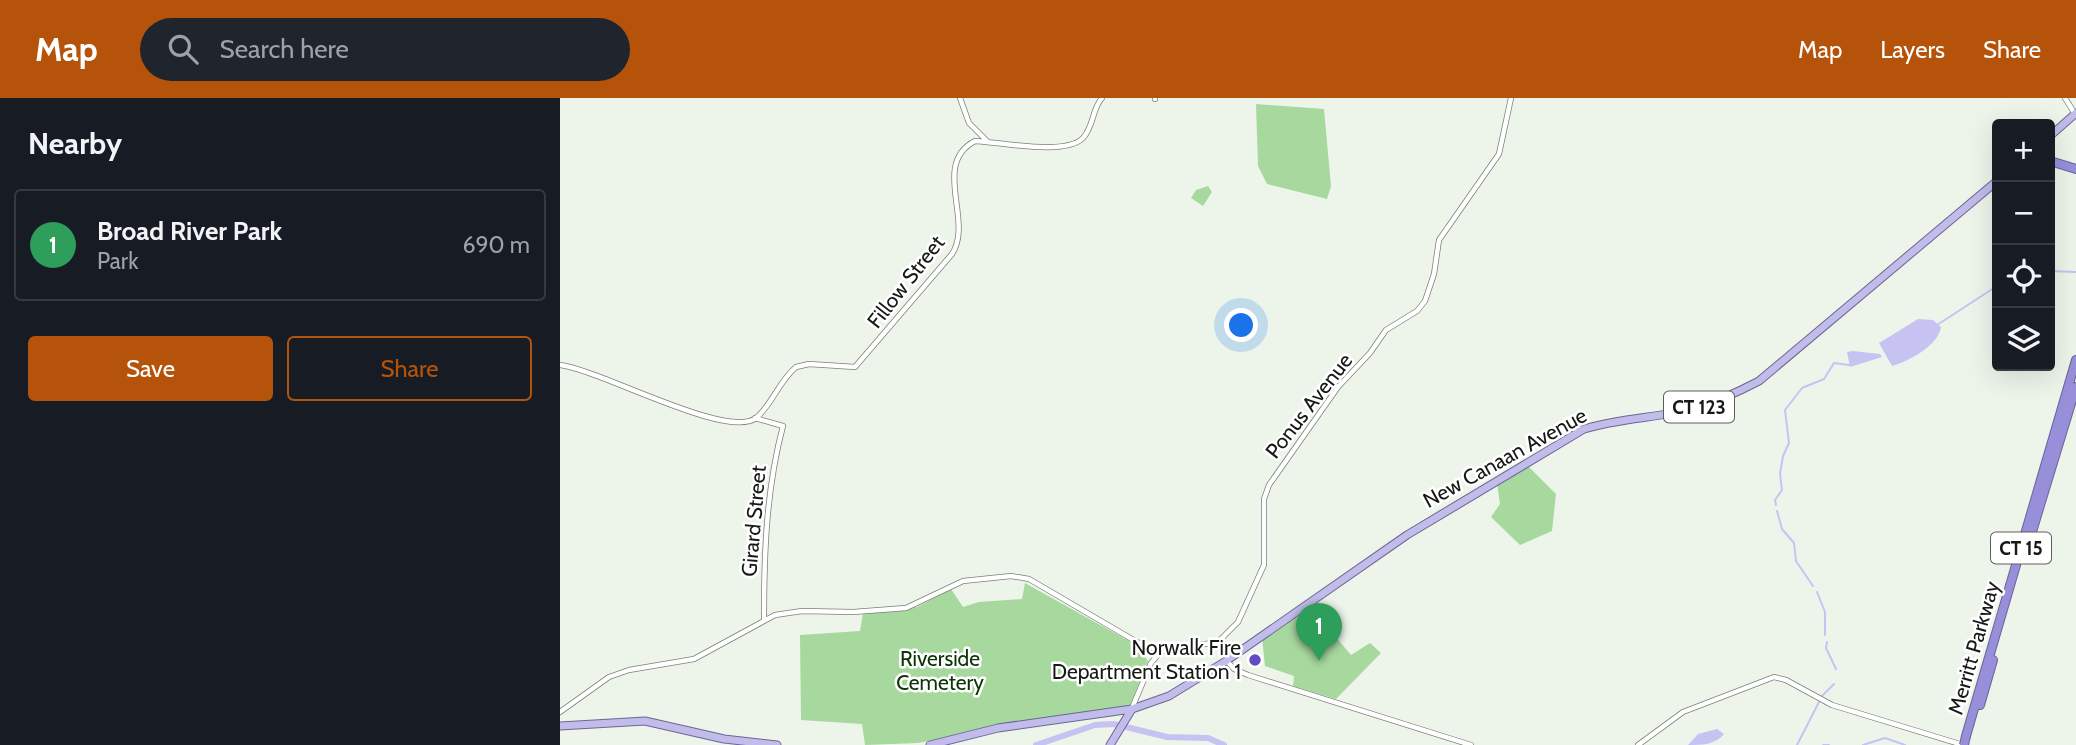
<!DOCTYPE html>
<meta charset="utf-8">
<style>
:root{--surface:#171b24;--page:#20242c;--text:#f1f3f6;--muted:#9ea1a6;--line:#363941;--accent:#b45309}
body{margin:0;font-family:Cabin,sans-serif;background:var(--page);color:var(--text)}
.controls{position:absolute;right:21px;top:21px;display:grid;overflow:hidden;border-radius:7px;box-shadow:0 7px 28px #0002}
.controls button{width:63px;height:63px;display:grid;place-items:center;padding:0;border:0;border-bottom:2px solid var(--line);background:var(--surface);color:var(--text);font:35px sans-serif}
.you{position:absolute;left:682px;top:228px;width:24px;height:24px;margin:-18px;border:5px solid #fff;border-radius:50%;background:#1a73e8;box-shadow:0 0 0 10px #1a73e833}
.badge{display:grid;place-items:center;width:46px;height:46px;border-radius:50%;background:var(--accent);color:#fff;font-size:23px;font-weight:700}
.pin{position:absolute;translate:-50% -58px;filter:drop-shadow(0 2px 4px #0008)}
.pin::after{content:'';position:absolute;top:37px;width:24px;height:21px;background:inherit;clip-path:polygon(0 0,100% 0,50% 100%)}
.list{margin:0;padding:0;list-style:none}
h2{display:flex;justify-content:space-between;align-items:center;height:91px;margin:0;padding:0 28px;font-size:30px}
h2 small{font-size:23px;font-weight:400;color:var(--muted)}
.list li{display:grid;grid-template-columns:46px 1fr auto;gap:21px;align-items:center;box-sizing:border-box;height:112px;margin:0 14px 14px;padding:0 14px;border:2px solid var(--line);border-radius:7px}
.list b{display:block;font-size:26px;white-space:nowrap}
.list p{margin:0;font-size:23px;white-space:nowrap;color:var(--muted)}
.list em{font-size:23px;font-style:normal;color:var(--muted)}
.actions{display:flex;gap:14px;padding:21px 28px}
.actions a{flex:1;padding:16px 0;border:2px solid var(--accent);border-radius:7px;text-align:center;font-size:24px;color:var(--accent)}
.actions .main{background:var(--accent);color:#fff}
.icon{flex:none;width:38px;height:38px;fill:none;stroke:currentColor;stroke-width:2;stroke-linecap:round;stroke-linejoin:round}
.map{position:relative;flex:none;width:1516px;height:647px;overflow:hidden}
header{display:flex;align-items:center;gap:42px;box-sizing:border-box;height:98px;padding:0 35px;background:var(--accent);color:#fff}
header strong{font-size:33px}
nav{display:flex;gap:38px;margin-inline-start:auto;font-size:24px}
.search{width:490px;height:63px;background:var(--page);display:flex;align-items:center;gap:18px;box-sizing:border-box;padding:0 24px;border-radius:38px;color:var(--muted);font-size:26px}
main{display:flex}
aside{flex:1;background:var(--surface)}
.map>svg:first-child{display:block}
.green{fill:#a7d89e}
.water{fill:#c6c3f3}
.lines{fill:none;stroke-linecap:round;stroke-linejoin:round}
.stream{stroke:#c6c3f3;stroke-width:2}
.river{stroke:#c6c3f3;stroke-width:6}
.minor-casing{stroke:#798178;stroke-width:6}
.major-casing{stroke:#6a6696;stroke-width:9}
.highway-casing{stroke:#6a6696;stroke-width:10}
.minor{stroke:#fff;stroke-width:4.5}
.major{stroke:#c1bce9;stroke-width:7}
.highway{stroke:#988fdb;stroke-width:8}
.highway-bridge-casing{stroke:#6a6696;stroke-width:10;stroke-linecap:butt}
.highway-bridge{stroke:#988fdb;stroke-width:8}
.poi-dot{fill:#644ac3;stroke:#fff;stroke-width:2.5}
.labels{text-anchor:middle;stroke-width:5;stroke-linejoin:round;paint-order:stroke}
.shield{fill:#fff;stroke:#5c5e5c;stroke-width:2}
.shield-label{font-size:19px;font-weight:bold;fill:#161916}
.street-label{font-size:21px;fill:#161916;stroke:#fff}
.poi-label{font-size:21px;fill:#161916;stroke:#fff;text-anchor:end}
.park-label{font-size:21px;fill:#0c3405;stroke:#fff}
</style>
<header>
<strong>Map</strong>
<div class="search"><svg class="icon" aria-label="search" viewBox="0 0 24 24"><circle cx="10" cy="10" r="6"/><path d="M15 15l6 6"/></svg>Search here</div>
<nav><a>Map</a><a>Layers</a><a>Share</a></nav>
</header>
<main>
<aside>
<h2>Nearby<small></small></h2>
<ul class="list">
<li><span class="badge" style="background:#2e9e5b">1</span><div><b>Broad River Park</b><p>Park</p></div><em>690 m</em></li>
</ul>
<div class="actions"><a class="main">Save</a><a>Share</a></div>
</aside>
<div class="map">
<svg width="1516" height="647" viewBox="0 0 1516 647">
<rect width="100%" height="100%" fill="#edf5eb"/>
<!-- green -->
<path class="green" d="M696,6l68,5 7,77 -4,13 -60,-15 -9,-18z
M648,88l4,6 -9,14 -12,-8 5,-8z
M968,368l28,28 -4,37 -32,14 -29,-28 9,-13 -3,-21z
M465,485l113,63 10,15 -18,44 -212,38 -53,2 -3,-21 -61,-4 -1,-85 60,-4 3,-18 54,-6 34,-18 12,18 16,-5 43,-3z
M733,518l33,15 3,7 6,-2 16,19 19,-12 11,10 -45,46 -43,-13 1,-10 -29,-10 -3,-29z"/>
<!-- water -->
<path class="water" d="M1358,221l15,1 8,7c-3,19 -32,34 -49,39l-13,-23z
M1293,253l27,3 2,3 -32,10 -3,-15z
M1157,631l7,5c-9,11 -22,11 -36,11l10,-11z"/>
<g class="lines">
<!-- stream -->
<path class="stream" d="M1490,173l26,1
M1377,227l60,-39
M1216,407l-1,-5 7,-10 -2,-16 3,-18 6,-13 -4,-33 17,-22 22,-9 10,-16 15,2
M1217,413l5,18 12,14 2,18 17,25
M1257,494l8,20v23
M1267,544l-1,6 10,21
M1261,599l13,-13
M1237,647l22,-43
M1263,647h6
M1303,647l22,-7 20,7"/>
<!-- river -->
<path class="river" d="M476,647l59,-20 19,-1 53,13 41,1 16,7"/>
<!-- minor casing -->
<g class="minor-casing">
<path id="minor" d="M400,0l9,25 18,18
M595,0v1
M1505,0l10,16
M0,267c41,5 167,75 196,53 16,-13 23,-37 40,-51l13,-3 46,3 97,-113c22,-33 -21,-90 23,-113 25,1 91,15 108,-3 11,-12 9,-29 19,-40
M195,320l28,8c-17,64 -19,128 -19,194
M667,563l7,8 14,6 223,70
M572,610l19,-45 10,-12 57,-9 20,-20 26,-57v-66l5,-14 69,-98 32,-34 16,-23 31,-19 8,-10 9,-27 5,-34 60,-86 12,-56
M0,614l49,-35 20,-7 65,-11 81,-44 27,-4 51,1 53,-4 57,-27 48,-5 18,3 108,63 24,9
M1078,647l45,-33 91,-35 12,3 46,25 131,40"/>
</g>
<!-- major casing -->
<g class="major-casing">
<path id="major" d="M1490,38l26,-23
M0,628l85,-5 79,18 53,6
M370,647l68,-17 134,-19 37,-13 57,-35 181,-126 177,-106c35,-11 72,-11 109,-20 23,-7 45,-17 66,-28l238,-200
M550,647l22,-36"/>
</g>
<!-- highway casing -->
<g class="highway-casing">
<path id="highway" d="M1490,63l26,8
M1464,460l52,-171
M1420,607l13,-45
M1406,638l110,-376"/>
</g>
<!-- minor -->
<use href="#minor" class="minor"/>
<!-- major -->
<use href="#major" class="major"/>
<!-- highway -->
<use href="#highway" class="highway"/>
<!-- highway-bridge casing -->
<g class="highway-bridge-casing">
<path id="highway-bridge" d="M1404,647l2,-9"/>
</g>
<!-- highway-bridge -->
<use href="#highway-bridge" class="highway-bridge"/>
</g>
<!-- markers -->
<circle class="poi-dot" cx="695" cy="562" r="7"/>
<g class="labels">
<!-- shield labels -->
<g class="shield">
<rect x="1104" y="293.5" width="70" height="31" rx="5"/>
<rect x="1431" y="434.5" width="60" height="31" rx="5"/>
</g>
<g class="shield-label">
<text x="1139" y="316">CT 123</text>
<text x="1461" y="457">CT 15</text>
</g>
<!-- street labels -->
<g class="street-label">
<text transform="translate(346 184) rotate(-52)" y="7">Fillow Street</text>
<text transform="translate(749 308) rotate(-52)" y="7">Ponus Avenue</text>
<text transform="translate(945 360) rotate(-29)" y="7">New Canaan Avenue</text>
<text transform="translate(194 423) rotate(-85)" y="7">Girard Street</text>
<text transform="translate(1414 550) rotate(-74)" y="7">Merritt Parkway</text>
</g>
<!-- poi labels -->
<g class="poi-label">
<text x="681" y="557">Norwalk Fire<tspan x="681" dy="24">Department Station 1</tspan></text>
</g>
<!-- park labels -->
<g class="park-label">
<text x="380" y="568">Riverside<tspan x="380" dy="24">Cemetery</tspan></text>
</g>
</g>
</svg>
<div class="controls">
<button>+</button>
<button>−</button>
<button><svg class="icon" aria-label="locate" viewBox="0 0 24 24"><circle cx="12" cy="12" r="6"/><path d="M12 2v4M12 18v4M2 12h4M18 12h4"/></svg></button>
<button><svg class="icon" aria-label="layers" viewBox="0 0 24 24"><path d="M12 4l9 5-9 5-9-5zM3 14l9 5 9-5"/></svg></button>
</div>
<div class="you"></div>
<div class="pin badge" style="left:759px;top:563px;background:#2e9e5b">1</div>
</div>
</main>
